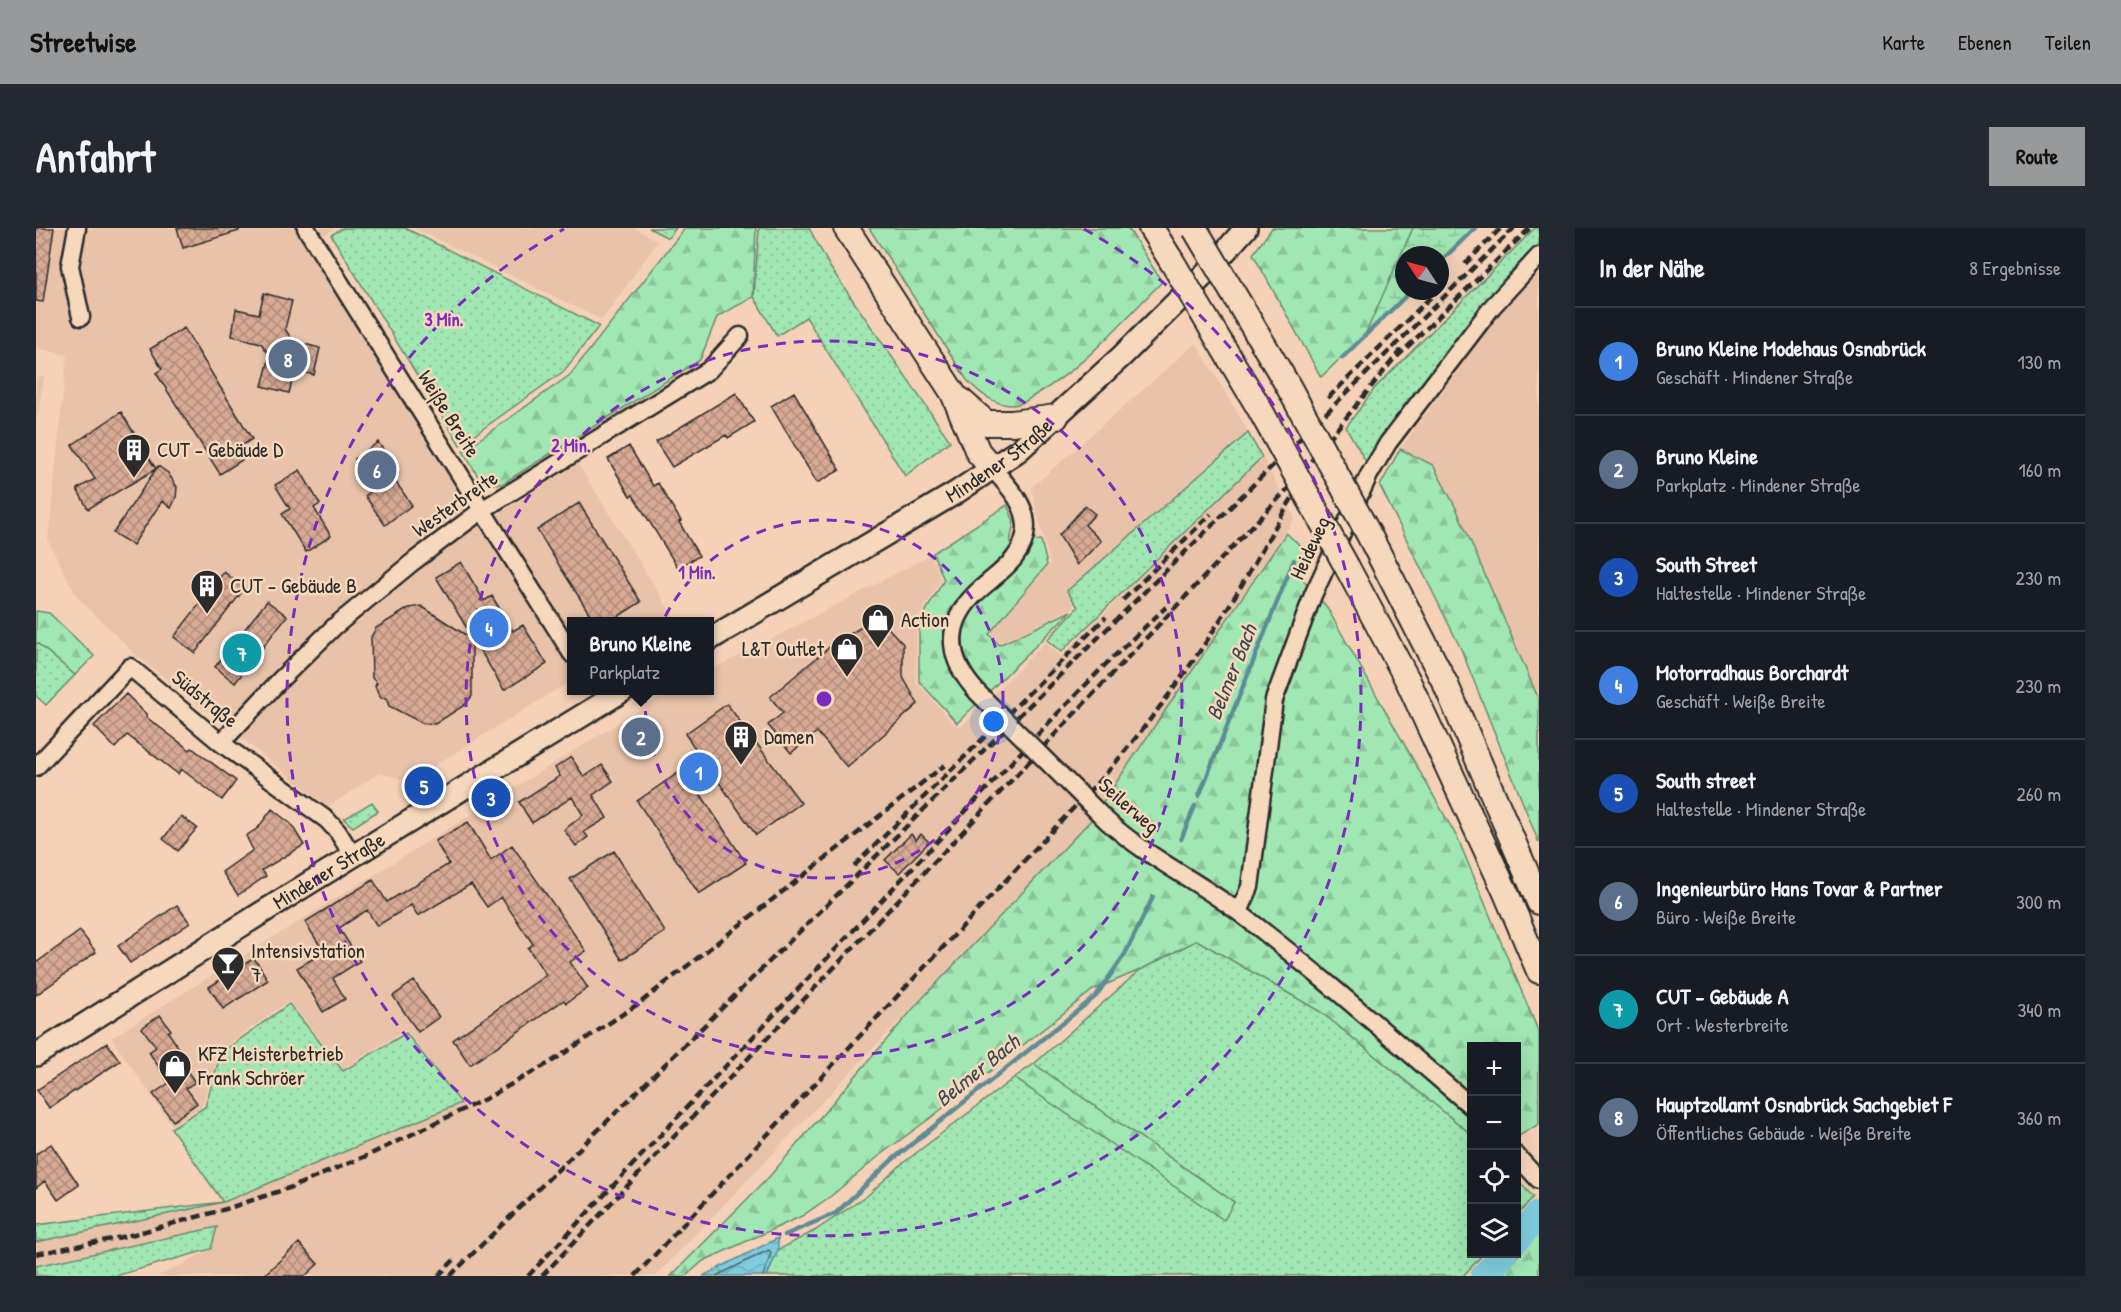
<!DOCTYPE html>
<html lang="de">
<meta charset="utf-8">
<style>
:root{--surface:#171b24;--page:#242831;--text:#f1f3f6;--muted:#9ea1a6;--line:#363941;--accent:#98999b}
body{margin:0;font-family:"Patrick Hand",sans-serif;background:var(--page);color:var(--text)}
.controls{position:absolute;right:18px;bottom:18px;display:grid;overflow:hidden;border-radius:0px;box-shadow:0 6px 24px #0002}
.controls button{width:54px;height:54px;display:grid;place-items:center;padding:0;border:0;border-bottom:2px solid var(--line);background:var(--surface);color:var(--text);font:30px sans-serif}
.compass{position:absolute;left:1359px;top:18px;width:54px;height:54px;border-radius:50%;background:var(--surface);box-shadow:0 6px 24px #0002;rotate:306deg}
.you{position:absolute;left:958px;top:494px;width:21px;height:21px;margin:-15px;border:4px solid #fff;border-radius:50%;background:#1a73e8;box-shadow:0 0 0 9px #1a73e833}
.badge{display:grid;place-items:center;width:39px;height:39px;border-radius:50%;background:var(--accent);color:#fff;font-size:20px;font-weight:700}
.pin{position:absolute;translate:-50% -50%;border:3px solid #fff;box-shadow:0 2px 6px #0006}
.popup{position:absolute;left:531px;top:389px;width:147px;height:78px;box-sizing:border-box;display:grid;place-content:center;border-radius:0px;background:var(--surface);filter:drop-shadow(0 2px 4px #0005);font-size:20px;white-space:nowrap;color:var(--muted)}
.popup b{font-size:22px;color:var(--text)}
.popup::after{content:'';position:absolute;left:50%;top:100%;margin-left:-12px;border:12px solid transparent;border-top-color:var(--surface)}
.list{margin:0;padding:0;list-style:none}
h2{display:flex;justify-content:space-between;align-items:center;height:78px;margin:0;padding:0 24px;font-size:26px}
h2 small{font-size:20px;font-weight:400;color:var(--muted)}
.list li{display:grid;grid-template-columns:39px 1fr auto;gap:18px;align-items:center;box-sizing:border-box;height:108px;padding:0 24px;border-top:2px solid var(--line)}
.list b{display:block;font-size:22px;white-space:nowrap}
.list p{margin:0;font-size:20px;white-space:nowrap;color:var(--muted)}
.list em{font-size:20px;font-style:normal;color:var(--muted)}
.icon{flex:none;width:33px;height:33px;fill:none;stroke:currentColor;stroke-width:2;stroke-linecap:round;stroke-linejoin:round}
.map{position:relative;flex:none;width:1503px;height:1048px;overflow:hidden;border-radius:0px}
header{display:flex;align-items:center;gap:36px;box-sizing:border-box;height:84px;padding:0 30px;background:var(--accent);color:#111}
header strong{font-size:28px}
nav{display:flex;gap:33px;margin-inline-start:auto;font-size:21px}
.intro{display:flex;align-items:center;justify-content:space-between;box-sizing:border-box;height:144px;padding:0 36px}
h1{margin:0;font-size:42px}
.button{padding:15px 27px;border-radius:0px;background:var(--accent);color:#111;font-size:21px;font-weight:700}
main{display:flex;gap:36px;padding:0 36px}
aside{flex:1;background:var(--surface);border-radius:0px;box-shadow:0 6px 24px #0002}
.map>svg:first-child{display:block}
.built{fill:#e8c3aa}
.grass{fill:url(#grass-dots);stroke:#66896f;stroke-width:1.5}
.forest{fill:url(#forest-firs);stroke:#66896f;stroke-width:1.5}
.wetland{fill:url(#wetland-marsh);stroke:#66896f;stroke-width:1.5}
.water{fill:url(#water-waves);stroke:#5d8c96;stroke-width:1.5}
.lines{fill:none;stroke-linecap:round;stroke-linejoin:round}
.shore{stroke:#4d6b73;stroke-width:1.5}
.stream{stroke:#5d8c96;stroke-width:4.5}
.river{stroke:#7fccde;stroke-width:27}
.building{fill:url(#building-cross-hatch);stroke:#2b2b2b;stroke-width:1.5}
.minor-casing{stroke:#2b2b2b;stroke-width:21}
.major-casing{stroke:#2b2b2b;stroke-width:26}
.highway-casing{stroke:#2b2b2b;stroke-width:28}
.minor{stroke:#f6d8bc;stroke-width:16}
.major{stroke:#f6d8bc;stroke-width:21}
.highway{stroke:#f6d8bc;stroke-width:24}
.rail{stroke:#2b2b2b;stroke-width:4.5;stroke-dasharray:9 4.5;stroke-linecap:butt}
.minor-bridge-casing{stroke:#2b2b2b;stroke-width:21;stroke-linecap:butt}
.highway-bridge-casing{stroke:#2b2b2b;stroke-width:28;stroke-linecap:butt}
.minor-bridge{stroke:#f6d8bc;stroke-width:16}
.highway-bridge{stroke:#f6d8bc;stroke-width:24}
.ring{fill:none;stroke:#7b2cbf;stroke-width:3;stroke-dasharray:10 8}
.labels{text-anchor:middle;stroke-width:5;stroke-linejoin:round;paint-order:stroke}
.street-label{font-size:21px;fill:#2b2b2b;stroke:#f6d8bc}
.poi-label{font-size:21px;fill:#2b2b2b;stroke:#f6d8bc;text-anchor:start}
.water-label{font-size:22px;font-style:italic;fill:#3c4b4f;stroke:#f6d8bc}
.centre{fill:#7b2cbf;stroke:#f6d8bc;stroke-width:3}
.ring-label{font-size:18px;text-anchor:middle;font-weight:bold;fill:#7b2cbf;stroke:#f6d8bc;stroke-width:5;stroke-linejoin:round;paint-order:stroke}
</style>
<header>
<strong>Streetwise</strong>
<nav><a>Karte</a><a>Ebenen</a><a>Teilen</a></nav>
</header>
<div class="intro"><h1>Anfahrt</h1><a class="button">Route</a></div>
<main>
<div class="map">
<svg width="1503" height="1048" viewBox="0 0 1503 1048">
<defs>
<pattern id="grass-dots" width="8" height="8" patternUnits="userSpaceOnUse" patternTransform="scale(1.5)"><rect width="8" height="8" fill="#a1e7b3"/><path d="M2 2h.1M6 6h.1" fill="none" stroke="#8bc69a" stroke-width="1.8" stroke-linecap="round"/></pattern>
<pattern id="forest-firs" width="22" height="20" patternUnits="userSpaceOnUse" patternTransform="scale(1.5)"><rect width="22" height="20" fill="#a1e7b3"/><path d="M5 1l3.5 6h-7zM16 11l3.5 6h-7z" fill="#8bc69a"/></pattern>
<pattern id="wetland-marsh" width="20" height="14" patternUnits="userSpaceOnUse" patternTransform="scale(1.5)"><rect width="20" height="14" fill="#a1e7b3"/><path d="M1 5h8M5 5V1M11 12h8M15 12V8" fill="none" stroke="#8bc69a"/></pattern>
<pattern id="water-waves" width="16" height="10" patternUnits="userSpaceOnUse" patternTransform="scale(1.5)"><rect width="16" height="10" fill="#7fccde"/><path d="M0 5q4-4 8 0t8 0" fill="none" stroke="#6eafbf"/></pattern>
<pattern id="building-cross-hatch" width="8" height="8" patternUnits="userSpaceOnUse" patternTransform="scale(1.5)"><rect width="8" height="8" fill="#d8aa95"/><path d="M0 0l8 8M0 8l8-8" fill="none" stroke="#af8b7a"/></pattern>
</defs>
<rect width="100%" height="100%" fill="#f5d2b7"/>
<filter id="ink" filterUnits="userSpaceOnUse"><feTurbulence type="fractalNoise" baseFrequency=".0167" numOctaves="2"/><feDisplacementMap in="SourceGraphic" scale="12" xChannelSelector="R" yChannelSelector="G"/><feConvolveMatrix kernelMatrix="1 2 1 2 8 2 1 2 1" color-interpolation-filters="sRGB"/></filter>
<g filter="url(#ink)">
<!-- built -->
<path class="built" d="M0,0h300l-30,18 173,280 99,-62 96,153 -7,5h-95v58l-162,101 -31,-8 -51,34 -191,-151 -60,-59 -29,-56 19,-186 -31,-7z
M378,0h221l23,13 -56,79z
M1503,45v427l-82,-190 -24,-45 -33,-16 99,-135z
M1160,115l52,88 -182,160 9,16 -75,36 -9,-10 59,-69 -19,-76z
M8,148l-8,50v-48z
M1226,229l33,61 -205,303 -434,455h-497l52,-27 6,-22 -181,39v-24l188,-40 237,-99 -55,-73 -63,38 -54,-67 -69,49 -18,56 -30,19 -61,-87 548,-340 13,-7 38,-1v-19l221,-116 10,25 -25,42v60l38,42 7,3 84,-85 16,14z"/>
<!-- grass -->
<path class="grass" d="M307,0h62l194,98 -35,45 -104,74 -129,-210z
M613,0h27l-8,10z
M723,0h50l21,39 120,174 -45,35 -99,-159 -29,19 -23,-39z
M1499,0h4v16l-54,57 -102,135 -17,26 -20,-35 29,-39z
M1212,205l14,24 -201,195 -14,-12 31,-33 -11,-16z
M0,414l39,33 -29,30 -10,-9z
M336,574l6,9 -25,16 -9,-8z
M1161,712l124,72 150,122 1,120h11l-20,22h-696l11,-26 38,-20 52,-35 35,-32 111,-85 209,141 11,-17 -200,-138 106,-94z
M253,776l54,67 63,-38 55,70 -237,99 -188,40v-17l187,-23 -52,-74 34,-21 16,-54z
M1481,951l16,18 -16,19z
M181,999l-6,22 -96,27h-79v-10z"/>
<!-- forest -->
<path class="forest" d="M649,0h71l-3,69 -36,20 -17,43 -198,124 -20,-1 -19,-32 107,-76z
M833,0h259l34,54c-39,38 -79,87 -127,113 -5,3 -11,8 -16,9 -21,5 -39,-10 -52,-24z
M1236,0h203l-35,34v-7h-36v36h7l-90,86 -68,-123z
M1364,221l33,16 24,45 82,190v143l-78,-194 -81,-163z
M971,277l7,16 -4,22 31,-3 6,25 -58,69 10,11 72,-34 -114,112 -38,-42v-58l25,-43 -11,-27z
M1250,305l24,21 -11,22 27,30 132,233 81,194v91l-22,13 -1,-91h-44l-1,88 -150,-122 -124,-72 -57,30 -47,20 -164,129 -45,33 -53,44 -29,20 -99,45 -17,15h-15l98,-99 149,-174 172,-182z
M0,383l13,2 45,43 -19,19 -39,-33z
M998,836l200,138 -10,18 -210,-142z
M1503,998v50h-40l15,-15 18,-29z"/>
<!-- wetland -->
<path class="wetland" d="M1377,0h62l-35,34v-7h-36v36h7l-47,46z"/>
<!-- water -->
<path class="water" d="M742,1010v12l-11,26h-64z"/>
<g class="lines">
<!-- shore -->
<path class="shore" d="M680,1048l53,-26 2,3 -8,23"/>
<!-- stream -->
<path class="stream" d="M1404,34l35,-34
M1306,130l69,-67
M1163,568l95,-236
M1145,611l14,-33
M749,1007l51,-22 56,-53 204,-164 29,-42 28,-57"/>
<!-- river -->
<path class="river" d="M1480,1012l23,-26
M1448,1048l20,-22"/>
</g>
<!-- building -->
<path class="building" d="M0,0h18l-11,74 -7,-1z
M141,0h61l1,3 -56,17z
M228,65l28,8 -7,28 8,12 27,7 -6,27 -19,-5 -6,23 -27,-7 8,-30 -9,-13 -29,-7 4,-27 23,5z
M148,100l68,111 -14,9 7,10 -25,16 -64,-101 6,-4 -12,-20z
M758,164l46,78 -23,13 -46,-77z
M700,165l18,29 -26,16 -2,-3 -54,32 -16,-25z
M85,184l35,57 2,-3 10,7 9,14 -1,11 -5,10 -9,-7 -29,44 -20,-12 43,-64 -68,40 -11,-20 18,-10 -23,-34z
M342,214l21,30 -7,5 20,28 -27,20 -20,-29 5,-4 -8,-11 6,-5 -13,-17z
M593,218l24,40 5,-3 23,38 -2,1 20,34 -21,12 -45,-73 -3,1 -22,-37z
M264,242l20,34 -6,4 17,28 -25,16 -24,-38 8,-5 -15,-24z
M543,275l62,99 -30,19h-17l-57,-91z
M1049,278l10,8 -10,11 16,16 -24,24 -18,-30z
M425,334l23,39 8,-5 21,35 10,-6 24,39 -43,26 -68,-113z
M188,344l21,16 -50,65 -21,-16z
M231,373l20,15 -52,67 -20,-16z
M385,378l51,33v57l-6,8 -31,20 -13,-1 -33,-17 -3,-8h-5l-3,-4 -3,-8 2,-3 -5,-5 -1,-41 5,-9 33,-20z
M842,389l25,27v33l15,27 -71,63 -30,-35 -26,21 -23,-28 15,-12 -13,-16 63,-53z
M90,466l21,21 -1,2 44,33 2,-2 44,33 -14,19 -41,-31 -3,5 -51,-39 -12,13 -21,-22z
M691,476l74,99 -45,32 -71,-101z
M535,529l13,20 18,-12 11,16 -20,14 14,23 -23,14 4,5 -12,9 -12,-16 19,-15 -11,-18 -40,26 -13,-21 41,-26 -5,-8z
M648,541l62,94 -47,31 -62,-93z
M236,581l19,15 13,21 -42,25 4,6 -28,19 -16,-23 31,-22 -7,-14 12,-8z
M145,588l16,12 -19,23 -15,-12z
M432,594l23,38 21,-15 74,106 -16,11 18,26 -22,15 -2,-3 -94,65 -17,-25 93,-65 -18,-27 5,-4 -32,-47 -14,10 -16,-23 -53,32 -7,-11 -34,21 -10,-16 -28,18 21,33 -27,17 12,21 -22,13 -26,-44 27,-16 -19,-30 68,-42 14,22 62,-38 -14,-23z
M875,606l5,6 5,-6 8,8 -30,31 -14,-13z
M578,623l51,81 -43,28 -52,-81z
M141,677l13,18 -60,40 -12,-17z
M44,703l16,21 -60,43v-32z
M218,730l14,22 -45,29 -14,-22z
M378,753l25,36 -21,15 -25,-36z
M124,787l11,15 -3,2 15,22 -6,3 18,25 -9,6 11,15 -24,18 -20,-27 16,-11 -20,-31 7,-5 -14,-19z
M71,815l13,18 -71,47 -12,-18z
M15,916l28,41 -21,15 -13,-19 -9,7v-34z
M263,1015l19,21 -13,12h-42z"/>
<g class="lines">
<!-- minor casing -->
<g class="minor-casing">
<path id="minor" d="M41,0l-7,38 11,51
M270,0l266,426
M942,465c-29,-31 -36,-65 -4,-98 20,-20 51,-35 52,-68 0,-24 -19,-42 -34,-59
M185,515l59,-63 55,-54 79,-65 68,-51 227,-140 31,-34
M0,539l94,-100 91,76 106,77 11,12 15,24
M1071,593c41,37 91,60 134,93 80,61 155,128 231,193
M1203,684l11,-25 24,-187 39,-105 56,-120 19,-32 104,-136 47,-51
M1480,927l23,25"/>
</g>
<!-- major casing -->
<g class="major-casing">
<g id="major">
<path id="s1" d="M674,411l247,-147 62,-42 103,-94 85,-84 39,-44"/>
<path id="s2" d="M0,827l273,-172 315,-193"/>
</g>
</g>
<!-- highway casing -->
<g class="highway-casing">
<path id="highway" d="M810,0l107,165 25,59 14,16
M1115,0l20,32
M923,171l27,24h26l44,-6
M1331,303l79,154 93,217
M1311,339l61,114 98,212 33,78"/>
</g>
<!-- minor -->
<use href="#minor" class="minor"/>
<!-- major -->
<use href="#major" class="major"/>
<!-- highway -->
<use href="#highway" class="highway"/>
<!-- rail -->
<path class="rail" d="M1429,36l36,-36
M1361,129l133,-129
M1292,170l109,-107
M1087,372l88,-86
M818,638l252,-249
M0,1026l91,-18 99,-27 66,-22 79,-33 114,-55 66,-37 90,-60 304,-237
M402,1048l16,-16
M414,1048l1064,-1048
M492,1048l530,-563 49,-50 59,-56
M506,1048l752,-794 107,-132
M599,1048l476,-508c40,-48 78,-98 111,-151 29,-45 53,-93 82,-138"/>
<!-- minor-bridge casing -->
<g class="minor-bridge-casing">
<path id="minor-bridge" d="M942,465l129,128"/>
</g>
<!-- highway-bridge casing -->
<g class="highway-bridge-casing">
<path id="highway-bridge" d="M1159,1l92,155 80,147
M1135,32l87,146 89,161"/>
</g>
<!-- minor-bridge -->
<use href="#minor-bridge" class="minor-bridge"/>
<!-- highway-bridge -->
<use href="#highway-bridge" class="highway-bridge"/>
</g>
</g>
<!-- distance rings -->
<g class="ring">
<circle cx="788" cy="471" r="179"/>
<circle cx="788" cy="471" r="358"/>
<path d="M1048 1A537 537 0 1 1 528 1"/>
</g>
<!-- icons -->
<defs>
<g id="building-pin" transform="scale(1.725)"><path d="M0 17L-7.5 6A9.5 9.5 0 1 1 7.5 6Z" fill="#2b2b2b" stroke="#f6d8bc"/><path d="M-4-6H4V6H1V3H-1V6H-4ZM-2.5-4.3h1.7v1.8h-1.7ZM.8-4.3h1.7v1.8H.8ZM-2.5-1h1.7V.8h-1.7ZM.8-1h1.7V.8H.8Z" fill="#fff"/></g>
<g id="shop-pin" transform="scale(1.725)"><path d="M0 17L-7.5 6A9.5 9.5 0 1 1 7.5 6Z" fill="#2b2b2b" stroke="#f6d8bc"/><path d="M-5-2.5h2.3a2.7 3.5 0 0 1 5.4 0H5L5.5 6h-11ZM-1.5-2.5h3a1.5 2.3 0 0 0-3 0Z" fill="#fff"/></g>
<g id="bar-pin" transform="scale(1.725)"><path d="M0 17L-7.5 6A9.5 9.5 0 1 1 7.5 6Z" fill="#2b2b2b" stroke="#f6d8bc"/><path d="M-6-5H6L.8 .8V4.5H3.5V6h-7V4.5H-.8V.8Z" fill="#fff"/></g>
</defs>
<g fill-rule="evenodd">
<use href="#building-pin" x="98" y="222"/>
<use href="#building-pin" x="171" y="358"/>
<use href="#shop-pin" x="842" y="392"/>
<use href="#shop-pin" x="811" y="421"/>
<use href="#building-pin" x="705" y="509"/>
<use href="#bar-pin" x="192" y="735"/>
<use href="#shop-pin" x="139" y="838"/>
</g>
<g class="labels">
<!-- street labels -->
<g class="street-label">
<text transform="translate(413 186) rotate(58)" y="7">Weiße Breite</text>
<text dy="7" stroke="none"><textPath href="#s1" startOffset="340">Mindener Straße</textPath></text>
<text transform="translate(419 276) rotate(-35)" y="7">Westerbreite</text>
<text transform="translate(1274 320) rotate(-65)" y="7">Heideweg</text>
<text transform="translate(169 471) rotate(39)" y="7">Südstraße</text>
<text transform="translate(1093 578) rotate(41)" y="7">Seilerweg</text>
<text dy="7" stroke="none"><textPath href="#s2" startOffset="346">Mindener Straße</textPath></text>
</g>
<!-- poi labels -->
<g class="poi-label">
<text x="121" y="229">CUT - Gebäude D</text>
<text x="194" y="365">CUT - Gebäude B</text>
<text x="865" y="399">Action</text>
<text x="788" y="428" text-anchor="end">L&amp;T Outlet</text>
<text x="728" y="516">Damen</text>
<text x="215" y="730">Intensivstation<tspan x="215" dy="24">7</tspan></text>
<text x="162" y="833">KFZ Meisterbetrieb<tspan x="162" dy="24">Frank Schröer</tspan></text>
</g>
<!-- water labels -->
<g class="water-label">
<text transform="translate(1195 444) rotate(-68)" y="8">Belmer Bach</text>
<text transform="translate(941 842) rotate(-39)" y="8">Belmer Bach</text>
</g>
</g>
<circle cx="788" cy="471" r="9" class="centre"/>
<g class="ring-label">
<text x="408" y="98">3 Min.</text>
<text x="535" y="224">2 Min.</text>
<text x="661" y="351">1 Min.</text>
</g>
</svg>
<div class="controls">
<button>+</button>
<button>−</button>
<button><svg class="icon" aria-label="locate" viewBox="0 0 24 24"><circle cx="12" cy="12" r="6"/><path d="M12 2v4M12 18v4M2 12h4M18 12h4"/></svg></button>
<button><svg class="icon" aria-label="layers" viewBox="0 0 24 24"><path d="M12 4l9 5-9 5-9-5zM3 14l9 5 9-5"/></svg></button>
</div>
<svg class="compass" viewBox="-18 -18 36 36"><path d="M0-13l5 13h-10z" fill="#e53935"/><path d="M0 13l5-13h-10z" fill="#9ea1a6"/></svg>
<div class="you"></div>
<div class="pin badge" style="left:663px;top:544px;background:#3f7fe0">1</div>
<div class="pin badge" style="left:605px;top:509px;background:#5c6f8a">2</div>
<div class="popup"><b>Bruno Kleine</b>Parkplatz</div>
<div class="pin badge" style="left:455px;top:570px;background:#1a4fb4">3</div>
<div class="pin badge" style="left:453px;top:400px;background:#3f7fe0">4</div>
<div class="pin badge" style="left:388px;top:558px;background:#1a4fb4">5</div>
<div class="pin badge" style="left:341px;top:242px;background:#5c6f8a">6</div>
<div class="pin badge" style="left:206px;top:425px;background:#0f9aa8">7</div>
<div class="pin badge" style="left:252px;top:131px;background:#5c6f8a">8</div>
</div>
<aside>
<h2>In der Nähe<small>8 Ergebnisse</small></h2>
<ul class="list">
<li><span class="badge" style="background:#3f7fe0">1</span><div><b>Bruno Kleine Modehaus Osnabrück</b><p>Geschäft · Mindener Straße</p></div><em>130 m</em></li>
<li><span class="badge" style="background:#5c6f8a">2</span><div><b>Bruno Kleine</b><p>Parkplatz · Mindener Straße</p></div><em>160 m</em></li>
<li><span class="badge" style="background:#1a4fb4">3</span><div><b>South Street</b><p>Haltestelle · Mindener Straße</p></div><em>230 m</em></li>
<li><span class="badge" style="background:#3f7fe0">4</span><div><b>Motorradhaus Borchardt</b><p>Geschäft · Weiße Breite</p></div><em>230 m</em></li>
<li><span class="badge" style="background:#1a4fb4">5</span><div><b>South street</b><p>Haltestelle · Mindener Straße</p></div><em>260 m</em></li>
<li><span class="badge" style="background:#5c6f8a">6</span><div><b>Ingenieurbüro Hans Tovar &amp; Partner</b><p>Büro · Weiße Breite</p></div><em>300 m</em></li>
<li><span class="badge" style="background:#0f9aa8">7</span><div><b>CUT - Gebäude A</b><p>Ort · Westerbreite</p></div><em>340 m</em></li>
<li><span class="badge" style="background:#5c6f8a">8</span><div><b>Hauptzollamt Osnabrück Sachgebiet F</b><p>Öffentliches Gebäude · Weiße Breite</p></div><em>360 m</em></li>
</ul>
</aside>
</main>
